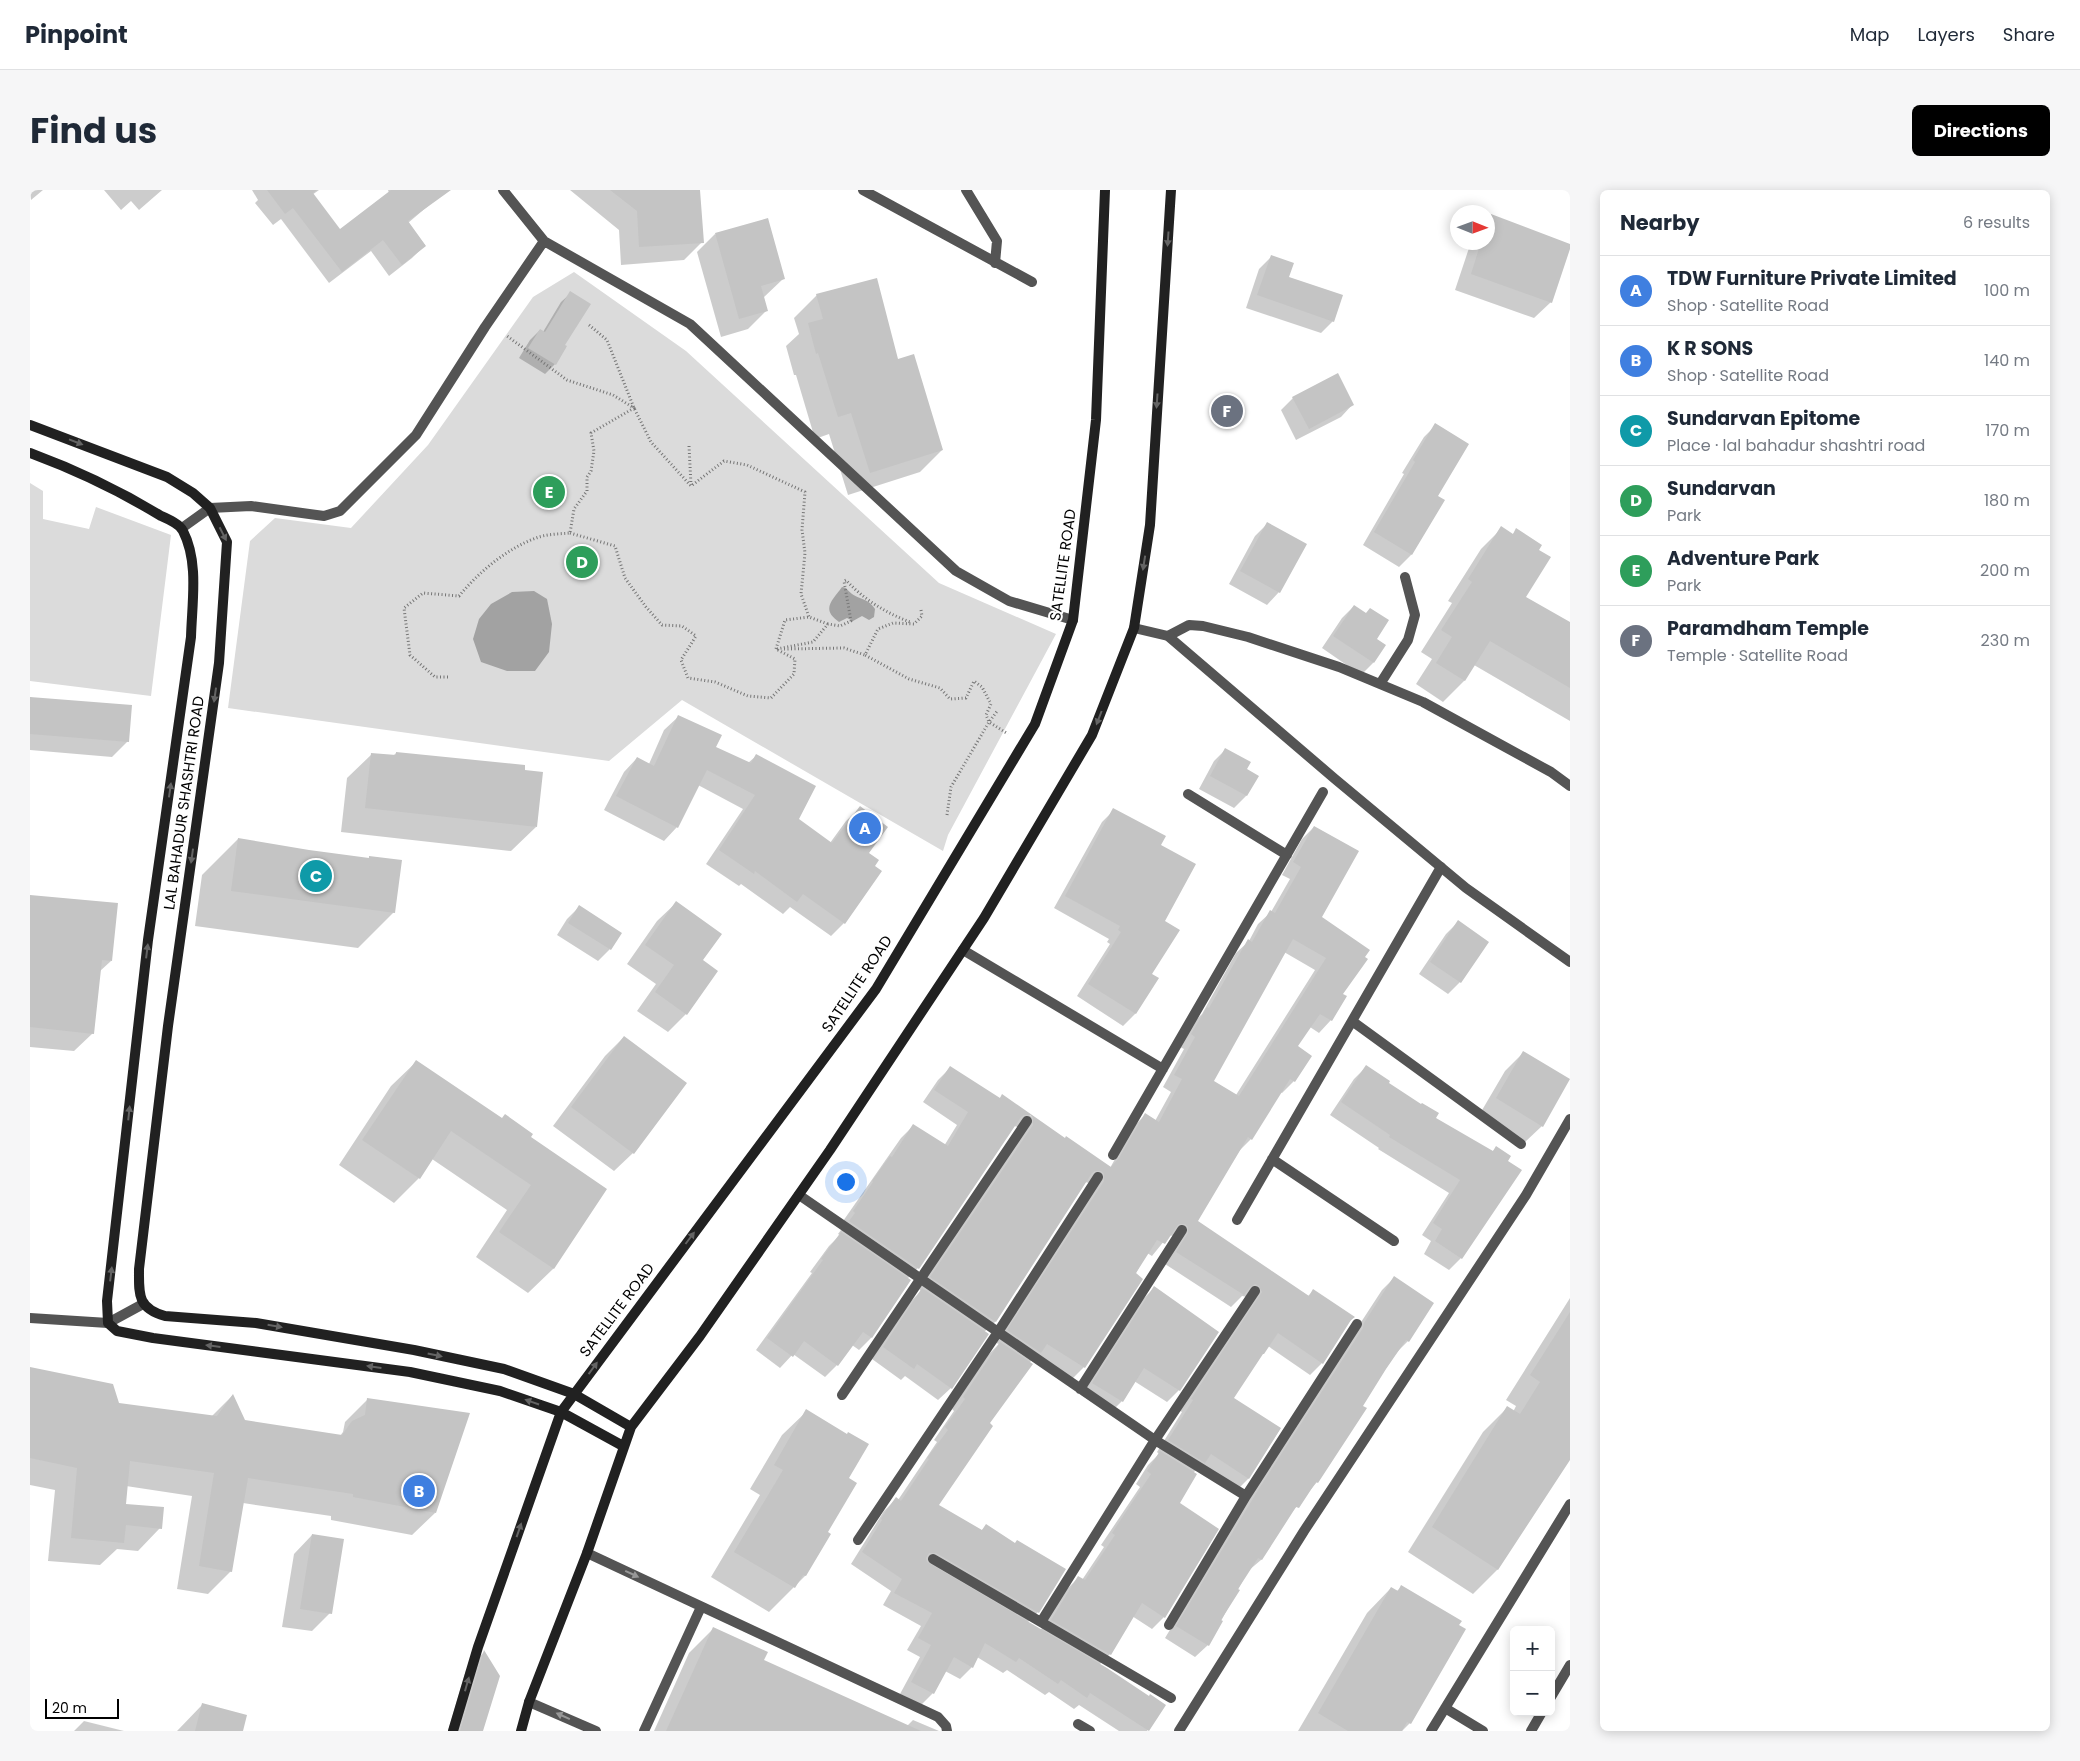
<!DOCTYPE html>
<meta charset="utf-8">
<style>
:root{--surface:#fff;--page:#f6f6f7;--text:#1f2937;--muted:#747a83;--line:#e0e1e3;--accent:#000}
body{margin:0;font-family:Poppins,sans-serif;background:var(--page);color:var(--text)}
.controls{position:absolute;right:15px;bottom:15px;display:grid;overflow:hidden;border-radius:8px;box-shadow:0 2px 12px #0003}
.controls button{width:45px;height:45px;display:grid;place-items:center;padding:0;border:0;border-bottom:1px solid var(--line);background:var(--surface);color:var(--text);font:25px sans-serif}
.compass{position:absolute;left:1420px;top:15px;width:45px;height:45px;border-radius:50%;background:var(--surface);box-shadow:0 2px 12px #0003;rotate:91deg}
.scale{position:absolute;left:15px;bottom:12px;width:74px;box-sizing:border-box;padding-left:5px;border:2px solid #000;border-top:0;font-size:14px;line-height:18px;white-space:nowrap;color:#000;-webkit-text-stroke:4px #fff;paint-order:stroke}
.you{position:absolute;left:815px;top:991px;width:18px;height:18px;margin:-12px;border:4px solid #fff;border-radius:50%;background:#1a73e8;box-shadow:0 0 0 8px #1a73e833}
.badge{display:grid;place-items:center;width:32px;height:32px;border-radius:50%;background:var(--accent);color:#fff;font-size:16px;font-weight:700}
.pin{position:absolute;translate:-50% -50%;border:2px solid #fff;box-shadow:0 1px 5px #0006}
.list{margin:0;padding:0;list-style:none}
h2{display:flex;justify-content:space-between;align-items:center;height:65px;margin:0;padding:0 20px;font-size:21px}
h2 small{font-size:16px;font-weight:400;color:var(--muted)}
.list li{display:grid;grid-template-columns:32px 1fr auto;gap:15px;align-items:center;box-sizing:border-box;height:70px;padding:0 20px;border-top:1px solid var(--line)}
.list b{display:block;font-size:19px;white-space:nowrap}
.list p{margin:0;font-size:16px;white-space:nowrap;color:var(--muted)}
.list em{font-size:16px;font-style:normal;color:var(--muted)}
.map{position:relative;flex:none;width:1540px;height:1541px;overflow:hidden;border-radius:8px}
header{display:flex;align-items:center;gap:30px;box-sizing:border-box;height:70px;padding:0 25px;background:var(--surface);border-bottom:1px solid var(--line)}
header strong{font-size:24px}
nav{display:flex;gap:28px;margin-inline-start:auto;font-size:18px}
.intro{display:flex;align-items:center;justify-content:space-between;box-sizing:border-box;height:120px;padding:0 30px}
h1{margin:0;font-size:35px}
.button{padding:12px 22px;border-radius:8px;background:var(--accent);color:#fff;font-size:18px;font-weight:700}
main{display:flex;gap:30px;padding:0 30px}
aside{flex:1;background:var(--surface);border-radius:8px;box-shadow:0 2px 12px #0003}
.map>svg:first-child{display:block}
.green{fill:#dbdbdb}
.water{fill:#a2a2a2}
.shadow{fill:#0003;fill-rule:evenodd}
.building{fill:#c4c4c4;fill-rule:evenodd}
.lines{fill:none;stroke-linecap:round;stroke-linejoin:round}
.path{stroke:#767676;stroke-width:3;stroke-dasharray:1 2.5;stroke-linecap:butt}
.service{stroke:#545454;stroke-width:10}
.minor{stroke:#545454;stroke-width:10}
.tertiary{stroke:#545454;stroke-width:10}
.secondary{stroke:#212121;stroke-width:10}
.oneway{fill:#646464}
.oneway2{fill:#989898}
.labels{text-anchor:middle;stroke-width:4;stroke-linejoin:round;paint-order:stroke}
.street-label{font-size:15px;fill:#000;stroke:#fff}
</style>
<header>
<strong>Pinpoint</strong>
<nav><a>Map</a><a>Layers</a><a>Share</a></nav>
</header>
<div class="intro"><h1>Find us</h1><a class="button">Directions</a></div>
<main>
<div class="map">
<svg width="1540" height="1541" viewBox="0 0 1540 1541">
<rect width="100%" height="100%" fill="#fff"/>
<!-- green -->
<path class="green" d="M544,82l112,79 253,232 117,51 -108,201 -5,16 -261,-151 -73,61 -381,-53 22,-167 25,-23 76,10 77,-83 105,-148z
M0,293l13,8v28l46,10 7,-22 75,28 -20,161 -121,-15z"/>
<!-- water -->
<path class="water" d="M812,397l4,1c10,13 21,8 29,21l-1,8 -5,3 -7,-4 -9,5 -6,-3 -8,4c-19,-13 -6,-22 3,-35z
M504,401l13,8 5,25 -3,28 -14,19h-28l-26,-9 -8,-23 6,-20 12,-15 21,-12z"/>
<!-- shadow -->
<path class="shadow" d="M0,0h13l-12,10z
M74,0h58l-23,20 -8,-9 -10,9z
M222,0h67l-7,5 28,36 49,-38 -1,-3h49l-2,10 -27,23 17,22 -13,13 -23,18 -18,-25 -42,32 -48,-64 -8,6 -18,-22 3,-3z
M540,0h124l8,52 -18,18 -63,5 -2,-35z
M1461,26l79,29 -19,57 -17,16 -79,-28 16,-48h17v-23z
M685,44l68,45 -20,19 3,13 -18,18 -27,8 -24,-85z
M1241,67l16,21 46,43 -12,12 -75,-25 13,-39z
M541,103l-7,52 2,2 -11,17 -10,10 -26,-16 11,-18 10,-10 3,2 18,-30z
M787,105l80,66 45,89 -22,22 -72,23 -19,-61 -14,5 -19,-64h-2l-8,-29 13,-12 -5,-16z
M1263,208l60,6 -12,13 -45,23 -15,-30z
M1406,235v71l7,5 -32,54 -12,12 -36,-22 41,-71 -2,-1 22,-36z
M1237,334l12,68 -12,13 -38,-21 26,-48z
M1472,338l10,7 5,-5 8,67 45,27v97l-96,-56 -10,16 -21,21 -27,-18 16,-25 -11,-7 31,-49 -4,-2 33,-52z
M1324,416l22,33 -3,24 -12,12 -39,-27 20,-30z
M0,507l98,44 -16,16 -82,-7z
M648,527l36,31 34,15 8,-7 41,63 33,24 16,-22 14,-13 7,46 -23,69 -13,13 -41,-29 -7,7 -42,-30 -2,2 -33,-22 37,-55 -45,-24 -21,42 -13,14 -60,-31 20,-38 13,-14 12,6 15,-34z
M1196,559l19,21 12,6 -11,20 -12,12 -35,-19 15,-28z
M366,563l140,74 -25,24 -170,-19 6,-54 25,-24 21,2z
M1084,620l46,35 4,77 -13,52 6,4 -22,36 -12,12 -46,-30 33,-52 -3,-2 2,-3 -55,-31 48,-86z
M1284,637l6,90 21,77 5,3 -15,23 -12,13 -9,-6 -14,20 -2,34 -12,12 -2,-1 -29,47 -12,12 -43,71 112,74 5,-5 40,27 -5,5 -26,40 -12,12 -42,-29 -10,13 -25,39 47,31 -32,50 -12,12 -37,-24 -6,6 -15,31 -14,113 -12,12 -20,-13 -22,38 -11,11 50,33 15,7 -17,26h-28l-40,-26 -5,4 -25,-17 -4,3 -38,-25 -4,3 -26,-16 -5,10 -12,12 -15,-8 -12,22 -12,12 -21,-11 20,-37 -13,-7 14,-24 -38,-21 8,-14 -40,-27 33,-53 12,-12 2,1 39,-58 -3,-2 20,-29 -2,-2 36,-54 11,-11 -3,-1 93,-160 -4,-1 -90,140 -11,10 3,2 -36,54 -13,12 -33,-24 -4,4 -29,-21 38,-57 11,-11 -2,-2 99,-162 -4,-1 -96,142 -11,11 2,2 -38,57 -12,12 -7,-5 -15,20 -12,12 -32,-23 -13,14 -24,-18 56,-77 -2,-1 19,-26 11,-11 -2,-1 6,-8 -3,-2 60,-86 12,-12 31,20 13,-21 -34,-23 15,-22 12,-12 49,31 3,-3 62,43 46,29 23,-41 12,-12 10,6 16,-29 -8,-5 21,-38 -4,-2 15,-26 7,-7 34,-61 13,-12 9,-17 13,-12 19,-33 -8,-4 20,-36zM1254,762l31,18 -79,125 -24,-14zM1139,1045l4,1 -8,28 66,43 11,-11 5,1 -67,114 2,1 -25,40 2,2 -11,11 -12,19 4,3 -39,58 3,2 -22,33 -4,-2 -12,12 -26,41 -13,-8 11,-11 -52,-86 -5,5 -44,-25 51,-83 41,-60 7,-7 36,23 12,-12 63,-114 5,3z
M208,649l30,7 99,13 3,-2 24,55 -36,36 -163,-22 7,-51z
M0,706l81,65 -12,11 -6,61 -19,18 -44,-4z
M646,713l10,111 -18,18 -31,-21 19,-27 -29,-20 30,-43z
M549,717l31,42 -12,12 -41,-26 10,-16z
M1428,732l29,20 -27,40 -12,12 -29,-20 27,-40z
M594,847l9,116 -19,18 -61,-45 52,-70z
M1493,863l19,73 -19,18 -45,-27 27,-46z
M386,872l189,127 -52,80 -25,24 -52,-36 31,-47 -75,-51 -13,19 -25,25 -55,-38 52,-79z
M1336,877l69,51 57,34 4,-4 -35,110 -12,12 -25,-16 7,-13 -9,-6 27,-42 -71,-44 1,-1 -49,-33 24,-36z
M1364,1088l14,63 -12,12 -35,53 -44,76 -30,36 -26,42 -13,11 -40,74 -13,12 -30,-19 83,-138 104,-164 30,-46z
M1124,1098l63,44 -38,58 -12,12 -33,-21 -12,20 -12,12 -29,-18 61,-95z
M1540,1108v160l-73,112 -24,24 -65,-42 75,-120 24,-24 6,4 3,-6 -10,-6z
M0,1178l88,36 93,13 21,-21 12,26 96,14 3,-4 2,-10 23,-23 67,114 -23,22 -81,-15v-4l-88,-13 -12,68 -23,23 -31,-5 15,-93 -66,-10 -1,19 35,23 -22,23 -21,-2 -17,16 -52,-4 7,-71 -25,-5z
M777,1221l40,67 -21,55 3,1 -24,42 -36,36 -58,-35 49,-82 -10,-6 32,-54z
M282,1345l18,78 -18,18 -30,-4 12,-73z
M1371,1397l63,42 -54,94 -8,8h-104l69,-118 24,-25 6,3z
M683,1439l49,32 145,65 6,-6 26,11h-285l35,-78z
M454,1462l-2,79h-34l18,-61z
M172,1515l39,26h-64z
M54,1531l40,10h-50z"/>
<!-- building -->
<path class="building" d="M237,0h50l-4,3 27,36 51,-39h60l-43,31 18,25 -24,19 -19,-25 -41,32 -49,-64 -8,6z
M580,0h90l4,53 -65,4 -2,-36z
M1461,24l79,30v5l-18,54 -81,-29 10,-32h7v-17z
M738,28l17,61 -24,7 7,25 -29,8 -24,-86z
M1241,65l23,8 -5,14 54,18 -9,27 -77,-27z
M847,88l21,81 16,-5 29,96 -73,23 -19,-60 -13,4 -20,-64 -2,1 -8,-31 15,-4 -7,-25z
M540,101l21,13 -26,41 2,1 -11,19 -28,-17 12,-19 5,3z
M1308,183l16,32 -45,24 -17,-32z
M1405,233l34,21 -31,52 7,4 -33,55 -38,-23 41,-70 -2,-2z
M1237,332l40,22 -27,49 -40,-22z
M1471,336l12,8 3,-6 26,17 -3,5 12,7 -25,40 44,25v66l-80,-47 -25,40 -29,-18 16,-26 -11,-7 31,-48 -4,-3z
M1324,415l12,8 4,-5 19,12 -12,19 9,6 -12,18 -41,-27z
M0,507l102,8 -3,37 -99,-8z
M648,525l44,20 -6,12 35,16 5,-9 60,32 -17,33 33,24 28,-37 28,21 -19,26 10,7 -4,6 7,5 -37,53 -42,-30 -6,8 -42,-31 -1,3 -35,-24 36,-55 -48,-25 -29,58 -62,-32 21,-39 17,9z
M1195,558l26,14 -4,7 12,7 -12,20 -37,-20z
M366,562l129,13v5l18,2 -6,55 -172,-19 6,-55 25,2z
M1083,618l53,28 -5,9 35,19 -31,57 15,9 -28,44 7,4 -23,36 -48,-30 33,-52 -3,-2 2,-4 -55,-30z
M1284,636l45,25 -37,66 48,33 -5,7 3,2 -25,35 4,2 -15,25 -12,-7 -22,32 14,10 -17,26 -5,-3 -38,61 -4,-3 -50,84 111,75 4,-7 42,28 -4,3 -28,44 -45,-31 -14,21h-1l-29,44 47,30 -32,51 -38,-25 -6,9 -37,-23 25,-40 -2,-1 71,-107 -3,-6 -4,-2 -5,3 -6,8 -68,-43 12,-19v-6l-3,-3h-6l-2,2 -12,18 -8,-4 -21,33 7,6 -58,89 -38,-24 -6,9 -34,-23 97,-149v-7l-3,-3h-6l-3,2 -96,149 -66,-45 103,-152v-7l-3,-3h-6l-3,2 -102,152 -70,-48 6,-8 -2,-2 20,-29 -1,-1 18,-25 2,1 21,-33 35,22 20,-34 -34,-22 16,-24 50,32 2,-4 63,44 1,-2 45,31 8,-9 26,-45 14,9 23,-43 -8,-4 21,-38 -4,-3 16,-27 2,1 39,-69 4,3 18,-32 5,3 26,-46 -8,-5zM1263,749l33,19 -87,138 -25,-15z
M208,648l71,12 60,8v-2l33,4 -7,53 -164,-22z
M0,705l88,8 -6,58 -10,-1 -8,74 -64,-7z
M646,711l46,33 -19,26 15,11 -31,44 -32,-23 19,-27 -29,-20z
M549,715l43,28 -11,17 -43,-27z
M1428,730l31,22 -28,41 -31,-21z
M594,846l63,47 -53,71 -63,-47z
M1493,861l47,28 -27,48 -47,-29z
M386,870l86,58 3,-4 28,20 -2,3 76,52 -53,80 -55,-37 32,-47 -80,-54 -31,48 -58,-39z
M1336,875l24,16 -1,2 32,21 1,-1 17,10 -3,5 57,33 3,-5 15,10 -3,5 14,9 -60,89 -27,-18 7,-12 -9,-6 27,-43 -71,-43 1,-2 -49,-33z
M811,1042l70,48 -39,58 -9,-6 -25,34 -34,-25 -11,16 -26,-19 56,-78 -2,-1z
M1364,1086l40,27 -25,39 -3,-2 -20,29 -23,37 4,2 -49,75 -2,-1 -17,26 -3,-1 -34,53 -4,-2 -20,31 2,1 -19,30 2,1 -14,25 -33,-20 84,-139 103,-159 1,-5z
M1124,1096l65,46 -39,59 -36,-23 -21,34 -31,-19z
M892,1098l67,46 -37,55 -35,-25 -3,5 -31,-22z
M1540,1122v148l-72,110 -66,-43 75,-121 13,8 20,-32 -10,-7z
M970,1152l33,22 -43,59 3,3 -54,79 43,25 4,-6 29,19 2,-3 49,29 -27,44 -103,-60h-7l-3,5 1,4 180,106 42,28 1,-2 16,11 -17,26 -59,-38 -3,5 -26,-18 -3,4 -39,-26 -3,4 -31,-19 -12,25 -19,-11 -20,37 -23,-12 20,-37 -13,-7 14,-25 -38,-20 8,-14 -40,-27 20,-32 -1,-1 5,-8 10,-14 5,4 28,-42 -2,-1 21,-28 -3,-3 20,-28 -2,-2z
M0,1177l83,17 6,19 98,13 16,-22 12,26 97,15 10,-14 13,-6 2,-17 103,15 -34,100 -83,-16v-3l-105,-16 -16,94 -33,-6 15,-93 -84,-12 -4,43 38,3 -2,22 -36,-4 -2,18 -53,-5 6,-70 -47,-10z
M776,1219l41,25 1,-2 21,12 -20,34 8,5 -29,49 3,2 -25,42 -3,-1 -8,13 -61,-36 49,-82 -9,-5z
M1130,1261l37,23 -17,29 39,26 -54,89 -23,-15 -31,52 -60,-35 27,-44 7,4 30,-45 -3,-2 39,-59 -4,-3z
M282,1344l32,5 -12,75 -32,-5z
M1371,1395l61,36 -3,4 7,4 -55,95 -4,-2 -5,9h-54l-30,-18 73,-126 7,4z
M683,1437l55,25 -4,8 157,71h-255z
M454,1460l16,26 -17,55h-23z
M172,1513l45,12 -4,16h-48z"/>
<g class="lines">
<!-- path -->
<path class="path" d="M559,135l18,15 27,68 17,34 40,44 33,-25 23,4 58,27 -3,38 3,23 -4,41 8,23
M659,256l2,39
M540,343l45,13 10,32 21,29 16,18 20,1 14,10 -15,24 7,18 27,4 33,14 23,2 23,-24 1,-15 -19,-10
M891,420l1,6 -8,8 -21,-1 -15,6 -13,26 44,24 31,9 10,11 16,-1 8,-17 8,6 9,17 -5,11 3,7 9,-12
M746,459l9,-29 24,-3 19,7
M747,459l36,-7 15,-18 12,2 11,-5 -7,-40 2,-1c17,19 40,33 64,42
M754,459l60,-1 21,7
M418,487h-13l-25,-22 -6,-47 19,-15 36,3c20,-24 47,-47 77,-58 10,-4 23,-4 34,-5l4,-24 13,-18v-14l4,-6 3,-20 -3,-18 43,-25 -21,-13 -46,-15 -60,-44
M917,625l4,-28 38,-65 19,12"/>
<!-- service -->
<path class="service" d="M833,0l169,92
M936,0l31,51 -2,22
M1138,446l21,-11 14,1 45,11 91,30 84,35 128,70 19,14
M1350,494l28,-44 7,-25 -10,-38
M557,1363l351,164 8,9 1,5
M499,1512l67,29
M1048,1534l12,7
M614,1541l57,-124"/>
<!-- minor -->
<path class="minor" d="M473,0l41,51
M152,338l28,-20 41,-2 73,10 16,-5 76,-76 69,-108 59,-86 146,83 266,247 53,30 64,19
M1158,604l99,61
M933,760l200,119
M1322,831l169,123
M1083,965l210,-363
M1242,969l122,82
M769,1005l356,245 91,56
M1207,1030l204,-353
M0,1128l78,5 35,-19
M1050,1199l102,-159
M812,1205l185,-274
M828,1350l140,-208 100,-155
M903,1369l238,139
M1011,1432l114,-182 100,-149
M1139,1435l77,-129 111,-172
M1521,1507l19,-32
M1415,1518l38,23
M1149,1541l125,-200 222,-336 44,-76
M1401,1541l139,-227
M1501,1541l11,-19"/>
<!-- tertiary -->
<path class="tertiary" d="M1104,438l34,8 167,143 131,109 104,74"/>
<!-- secondary -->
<path class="secondary" d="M0,235l137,52 26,16 17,15 17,34 -8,121 -51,363 -29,243c0,25 -2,39 26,47l91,7 158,27 90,19 70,25 57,33
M0,263c46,17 90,38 131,63 7,3 19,8 22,15 16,31 9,71 8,106l-43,303 -41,361 1,22 9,8 36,7 257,34 90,19 61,21 62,34
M423,1541l25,-84 83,-235 315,-423 159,-265 38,-104 23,-200 9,-230
M491,1541l8,-29 58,-149 44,-126 69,-91 130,-186 154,-232 108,-183 42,-107 16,-103 21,-335"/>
</g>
<!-- one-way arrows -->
<defs><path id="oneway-solid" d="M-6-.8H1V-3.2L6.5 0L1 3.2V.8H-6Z" transform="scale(1.25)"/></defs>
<g class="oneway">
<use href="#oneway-solid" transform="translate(1138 49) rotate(94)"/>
<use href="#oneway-solid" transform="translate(1127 211) rotate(94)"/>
<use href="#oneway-solid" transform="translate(46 252) rotate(21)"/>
<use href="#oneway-solid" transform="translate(193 344) rotate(63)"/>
<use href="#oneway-solid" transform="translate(1114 373) rotate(99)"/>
<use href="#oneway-solid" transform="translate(185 505) rotate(98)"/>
<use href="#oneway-solid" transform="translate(1069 528) rotate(111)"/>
<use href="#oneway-solid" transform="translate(140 600) rotate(-82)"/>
<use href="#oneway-solid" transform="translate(162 666) rotate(98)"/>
<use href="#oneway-solid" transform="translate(117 761) rotate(-83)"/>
<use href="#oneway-solid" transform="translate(99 923) rotate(-84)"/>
<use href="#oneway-solid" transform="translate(660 1048) rotate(-53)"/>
<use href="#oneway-solid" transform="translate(81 1084) rotate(-83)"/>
<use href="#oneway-solid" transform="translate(245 1136) rotate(10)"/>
<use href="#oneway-solid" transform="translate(183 1156) rotate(-173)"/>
<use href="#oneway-solid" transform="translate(405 1165) rotate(12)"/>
<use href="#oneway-solid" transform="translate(344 1177) rotate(-172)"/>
<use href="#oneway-solid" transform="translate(563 1178) rotate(-54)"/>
<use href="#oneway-solid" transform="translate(502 1212) rotate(-161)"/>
<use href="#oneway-solid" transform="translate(489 1340) rotate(-71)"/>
<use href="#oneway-solid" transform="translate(437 1494) rotate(-74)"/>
</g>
<g class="oneway2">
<use href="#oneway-solid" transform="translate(602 1384) rotate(25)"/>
<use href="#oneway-solid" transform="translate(533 1526) rotate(-156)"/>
</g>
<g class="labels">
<!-- street labels -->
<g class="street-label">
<text transform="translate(1033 375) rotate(-82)" y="5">SATELLITE ROAD</text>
<text transform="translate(154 613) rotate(-82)" y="5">LAL BAHADUR SHASHTRI ROAD</text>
<text transform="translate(827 794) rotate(-56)" y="5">SATELLITE ROAD</text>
<text transform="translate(587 1120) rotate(-53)" y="5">SATELLITE ROAD</text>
</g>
</g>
</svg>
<div class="controls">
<button>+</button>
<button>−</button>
</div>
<svg class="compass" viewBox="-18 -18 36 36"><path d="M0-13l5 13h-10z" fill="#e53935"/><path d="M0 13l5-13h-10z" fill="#747a83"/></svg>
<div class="scale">20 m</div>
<div class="you"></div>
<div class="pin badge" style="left:835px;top:638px;background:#3f7fe0">A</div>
<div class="pin badge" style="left:389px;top:1301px;background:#3f7fe0">B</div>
<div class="pin badge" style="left:286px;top:686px;background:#0f9aa8">C</div>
<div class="pin badge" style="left:552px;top:372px;background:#2e9e5b">D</div>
<div class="pin badge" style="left:519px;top:302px;background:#2e9e5b">E</div>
<div class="pin badge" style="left:1197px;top:221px;background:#6b7280">F</div>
</div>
<aside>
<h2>Nearby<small>6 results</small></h2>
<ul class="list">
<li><span class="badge" style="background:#3f7fe0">A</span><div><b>TDW Furniture Private Limited</b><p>Shop · Satellite Road</p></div><em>100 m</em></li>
<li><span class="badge" style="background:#3f7fe0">B</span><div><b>K R SONS</b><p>Shop · Satellite Road</p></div><em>140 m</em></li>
<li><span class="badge" style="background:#0f9aa8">C</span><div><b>Sundarvan Epitome</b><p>Place · lal bahadur shashtri road</p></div><em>170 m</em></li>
<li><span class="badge" style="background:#2e9e5b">D</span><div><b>Sundarvan</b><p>Park</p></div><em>180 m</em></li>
<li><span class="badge" style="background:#2e9e5b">E</span><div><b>Adventure Park</b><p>Park</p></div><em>200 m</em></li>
<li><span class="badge" style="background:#6b7280">F</span><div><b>Paramdham Temple</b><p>Temple · Satellite Road</p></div><em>230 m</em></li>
</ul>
</aside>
</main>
